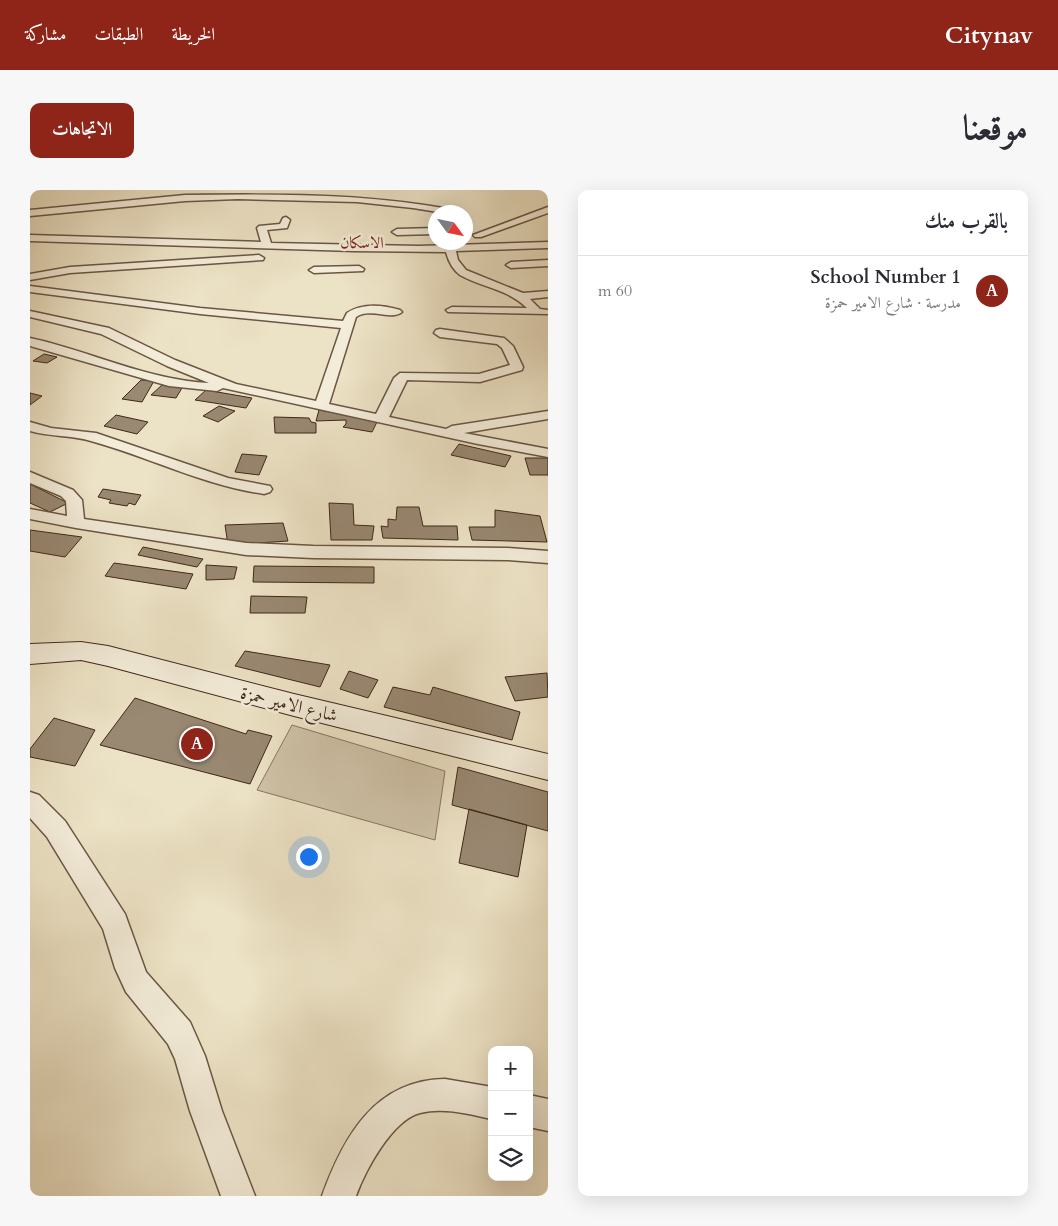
<!DOCTYPE html>
<html lang="ar">
<meta charset="utf-8">
<style>
:root{--surface:#fff;--page:#f7f7f7;--text:#2b2b33;--muted:#7c7c81;--line:#e1e1e2;--accent:#8f2418}
body{margin:0;font-family:Cardo,Amiri,serif;background:var(--page);color:var(--text);direction:rtl}
.controls{position:absolute;right:15px;bottom:15px;display:grid;overflow:hidden;border-radius:10px;box-shadow:0 5px 20px #0002}
.controls button{width:45px;height:45px;display:grid;place-items:center;padding:0;border:0;border-bottom:1px solid var(--line);background:var(--surface);color:var(--text);font:25px sans-serif}
.compass{position:absolute;left:398px;top:15px;width:45px;height:45px;border-radius:50%;background:var(--surface);box-shadow:0 5px 20px #0002;rotate:123deg}
.you{position:absolute;left:278px;top:666px;width:18px;height:18px;margin:-12px;border:4px solid #fff;border-radius:50%;background:#1a73e8;box-shadow:0 0 0 8px #1a73e833}
.badge{display:grid;place-items:center;width:32px;height:32px;border-radius:50%;background:var(--accent);color:#fff;font-size:16px;font-weight:700}
.pin{position:absolute;translate:-50% -50%;border:2px solid #fff;box-shadow:0 1px 5px #0006}
.list{margin:0;padding:0;list-style:none}
h2{display:flex;justify-content:space-between;align-items:center;height:65px;margin:0;padding:0 20px;font-size:21px}
h2 small{font-size:16px;font-weight:400;color:var(--muted)}
.list li{display:grid;grid-template-columns:32px 1fr auto;gap:15px;align-items:center;box-sizing:border-box;height:70px;padding:0 20px;border-top:1px solid var(--line)}
.list b{display:block;font-size:19px;white-space:nowrap}
.list p{margin:0;font-size:16px;white-space:nowrap;color:var(--muted)}
.list em{font-size:16px;font-style:normal;color:var(--muted)}
.icon{flex:none;width:28px;height:28px;fill:none;stroke:currentColor;stroke-width:2;stroke-linecap:round;stroke-linejoin:round}
.map{position:relative;flex:none;width:518px;height:1006px;overflow:hidden;direction:ltr;border-radius:10px}
header{display:flex;align-items:center;gap:30px;box-sizing:border-box;height:70px;padding:0 25px;background:var(--accent);color:#fff}
header strong{font-size:24px}
nav{display:flex;gap:28px;margin-inline-start:auto;font-size:18px}
.intro{display:flex;align-items:center;justify-content:space-between;box-sizing:border-box;height:120px;padding:0 30px}
h1{margin:0;font-size:35px}
.button{padding:12px 22px;border-radius:10px;background:var(--accent);color:#fff;font-size:18px;font-weight:700}
main{display:flex;gap:30px;padding:0 30px}
aside{flex:1;background:var(--surface);border-radius:10px;box-shadow:0 5px 20px #0002}
.map>svg:first-child{display:block}
.green{fill:#cfc2a8;stroke:#887460}
.building{fill:#998872;stroke:#402719}
.lines{fill:none;stroke-linecap:round;stroke-linejoin:round}
.street-casing{stroke:#6b5644;stroke-width:3}
.secondary-casing{stroke:#402719;stroke-width:2}
.street{fill:#f3ecd9;fill-rule:evenodd}
.secondary{fill:#f3ecd9;fill-rule:evenodd}
.labels{text-anchor:middle;stroke-width:5;stroke-linejoin:round;paint-order:stroke}
.far-neighbourhood-label{font-size:16px;fill:#7a1f14;stroke:#f3ecd9}
.street-label{font-size:18px;fill:#402719;stroke:#f3ecd9}
</style>
<header>
<strong>Citynav</strong>
<nav><a>الخريطة</a><a>الطبقات</a><a>مشاركة</a></nav>
</header>
<div class="intro"><h1>موقعنا</h1><a class="button">الاتجاهات</a></div>
<main>
<aside>
<h2>بالقرب منك<small></small></h2>
<ul class="list">
<li><span class="badge">A</span><div><b>School Number 1</b><p>مدرسة · شارع الامير حمزة</p></div><em>60 m</em></li>
</ul>
</aside>
<div class="map">
<svg width="518" height="1006" viewBox="0 0 518 1006">
<rect width="100%" height="100%" fill="#ece2c5"/>
<filter id="stains"><feTurbulence type="fractalNoise" baseFrequency=".004" numOctaves="4"/><feColorMatrix values="0 0 0 0 .2 0 0 0 0 .09 0 0 0 0 .02 0 0 0 .5 -.17"/></filter>
<radialGradient id="worn" r=".72"><stop offset=".6" stop-color="#630" stop-opacity="0"/><stop offset="1" stop-color="#630" stop-opacity=".3"/></radialGradient>
<!-- green -->
<path class="green" d="M262,535l153,46 -10,69 -178,-50z"/>
<!-- building -->
<path class="building" d="M14,164l13,3 -10,6 -14,-2z
M111,190l13,1 -12,21 -20,-3z
M132,195l20,3 -6,10 -25,-3z
M176,200l46,8 -6,10 -51,-8z
M0,203l12,3 -12,9z
M189,216l16,5 -17,11 -15,-6z
M289,220l59,10 -6,12 -29,-5 3,-3v-4l-30,1z
M86,225l32,7 -11,12 -33,-8z
M244,227l35,1 2,4 5,1v10h-41z
M429,254l52,12 -6,11 -54,-12z
M212,264l25,2 -8,19 -24,-3z
M495,268h23v17h-18z
M0,294l38,19 -18,9 -20,-9z
M73,299l38,6 -6,10 -6,-2 -2,3 -18,-3 2,-3 -13,-3z
M299,313l24,1 1,21 20,1 -2,14h-41z
M367,317h22l4,19h34l1,14 -75,-2 -2,-12 7,1v-8l8,1z
M465,320l45,6 7,26 -75,-2 -3,-13h26z
M253,333l5,18 -60,4 -3,-20z
M0,340l52,7 -17,20 -35,-6z
M113,357l60,12 -6,8 -59,-12z
M84,373l79,11 -7,15 -81,-13z
M176,375l31,2 -3,12 -28,1z
M224,376l120,1v16l-121,-1z
M221,406l56,1 -2,16h-55z
M215,461l85,14 -10,22 -85,-21z
M319,481l29,9 -10,18 -28,-9z
M517,483l1,24 -33,4 -10,-24z
M363,497l37,8 3,-8 87,25 -8,28 -128,-33z
M105,508l111,36 2,-4 24,6 -22,48 -150,-39z
M24,528l41,12 -20,36 -45,-9v-8z
M428,577l90,25v39l-96,-26z
M439,619l58,16 -9,52 -59,-14z"/>
<g class="lines">
<!-- street casing -->
<g class="street-casing">
<path id="street" d="M155,5c88,-1 177,-2 264,14l4,3h-15l-25,-4 -56,-6 -119,-3 -53,2 -155,15v-6z
M518,17v6l-67,24h-6l-2,-2z
M256,27l4,3 -3,8 -20,2 4,13 148,3 129,-4v6l-92,3 2,9 8,10 57,23 25,-2v6l-18,2 10,10 8,1v4l-100,-2 -2,-2 6,-3 75,1c-19,-19 -44,-20 -67,-33 -7,-5 -12,-15 -14,-23l-92,-1 -324,-10v-6l231,7 -4,-14 2,-2 21,-2 3,-6z
M406,38v6l-39,1 -5,-3 5,-3z
M229,65l5,3 -1,2 -193,13 -40,7v-6l40,-7z
M518,70v6l-37,2 -5,-3 5,-3z
M329,76l5,3 -1,2 -49,2 -5,-3 5,-3z
M0,96l170,22 143,13 4,-8c15,-10 36,-8 53,-3l2,2c-10,9 -32,-5 -46,5l-27,87 47,10 18,-36 6,-5 79,1 31,-9 -8,-17 -5,-4 -57,-7 -6,-4 2,-3 4,-1 64,9 9,8 10,21 -1,3 -42,12 -73,-2 -18,37 57,12 6,-3 96,-15v8l-84,14 84,16v8l-70,-13 -255,-56 -6,3 -48,-5 -139,-40v-8c60,13 117,42 179,45l-42,-17 -66,-32 -71,-17v-6l79,17 66,32 61,24 80,17 25,-73 -141,-14 -170,-22z
M0,232l21,6 45,5 132,45 42,8 2,3 -2,3 -6,2c-61,-9 -115,-37 -173,-53 -20,-6 -40,-4 -61,-10z
M0,282l43,18 9,10 2,19 162,24 67,3 195,2 40,3v12l-40,-3 -195,-2 -67,-3 -170,-27 -46,-9v-10l37,7 -1,-15 -5,-5 -31,-13z
M0,602l9,3 26,26 60,93 21,58 44,50 15,34 17,55 33,85h-34l-31,-85 -15,-52 -7,-15 -42,-52 -11,-24 -12,-39 -56,-92 -17,-19z
M415,889l47,8v32c-24,-5 -48,-12 -72,-6 -28,7 -55,58 -64,83h-34c21,-58 52,-116 123,-117z
M499,905l19,4v32l-19,-4z"/>
</g>
<!-- secondary casing -->
<g class="secondary-casing">
<path id="secondary" d="M51,452l27,4 186,48 254,60v26l-254,-64 -186,-50 -27,-6 -51,4v-20z"/>
</g>
<!-- street -->
<use href="#street" class="street"/>
<!-- secondary -->
<use href="#secondary" class="secondary"/>
</g>
<g class="labels">
<!-- far-neighbourhood labels -->
<g class="far-neighbourhood-label">
<text x="332" y="58">الاسكان</text>
</g>
<!-- street labels -->
<g class="street-label">
<text transform="translate(259 514) rotate(14)" y="6">شارع الامير حمزة</text>
</g>
</g>
<rect width="100%" height="100%" filter="url(#stains)"/>
<rect width="100%" height="100%" fill="url(#worn)"/>
</svg>
<div class="controls">
<button>+</button>
<button>−</button>
<button><svg class="icon" aria-label="layers" viewBox="0 0 24 24"><path d="M12 4l9 5-9 5-9-5zM3 14l9 5 9-5"/></svg></button>
</div>
<svg class="compass" viewBox="-18 -18 36 36"><path d="M0-13l5 13h-10z" fill="#e53935"/><path d="M0 13l5-13h-10z" fill="#7c7c81"/></svg>
<div class="you"></div>
<div class="pin badge" style="left:167px;top:554px">A</div>
</div>
</main>
